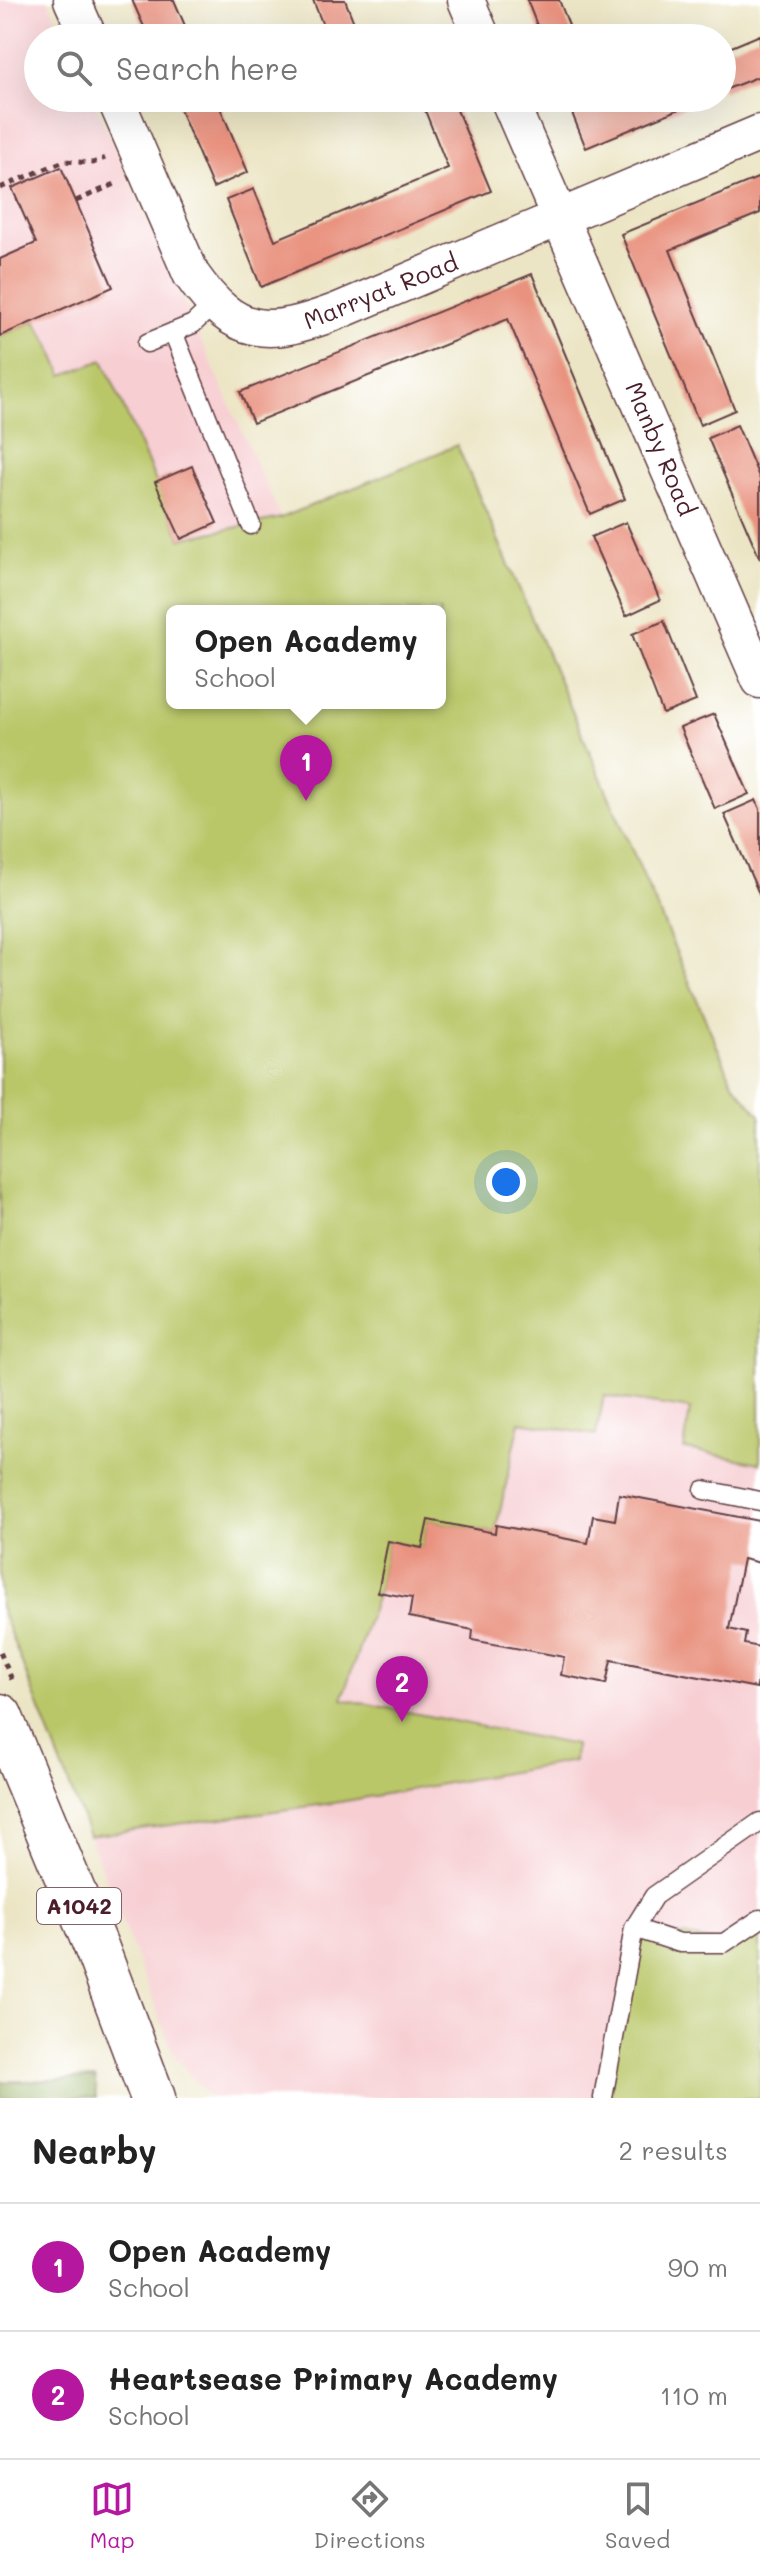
<!DOCTYPE html>
<style>
:root{--surface:#fff;--page:#f6f6f6;--text:#222;--muted:#767676;--line:#e0e0e0;--accent:#b5179e}
body{margin:0;font-family:Mali,sans-serif;background:var(--page);color:var(--text)}
.you{position:absolute;left:506px;top:1182px;width:28px;height:28px;margin:-20px;border:6px solid #fff;border-radius:50%;background:#1a73e8;box-shadow:0 0 0 12px #1a73e833}
.badge{display:grid;place-items:center;width:52px;height:52px;border-radius:50%;background:var(--accent);color:#fff;font-size:26px;font-weight:700}
.pin{position:absolute;translate:-50% -66px;filter:drop-shadow(0 2px 4px #0008)}
.pin::after{content:'';position:absolute;top:42px;width:28px;height:24px;background:inherit;clip-path:polygon(0 0,100% 0,50% 100%)}
.popup{position:absolute;left:166px;top:605px;width:280px;height:104px;box-sizing:border-box;display:grid;place-content:center;border-radius:12px;background:var(--surface);filter:drop-shadow(0 2px 6px #0005);font-size:26px;white-space:nowrap;color:var(--muted)}
.popup b{font-size:30px;color:var(--text)}
.popup::after{content:'';position:absolute;left:50%;top:100%;margin-left:-16px;border:16px solid transparent;border-top-color:var(--surface)}
.list{margin:0;padding:0;list-style:none}
h2{display:flex;justify-content:space-between;align-items:center;height:104px;margin:0;padding:0 32px;font-size:34px}
h2 small{font-size:26px;font-weight:400;color:var(--muted)}
.list li{display:grid;grid-template-columns:52px 1fr auto;gap:24px;align-items:center;box-sizing:border-box;height:128px;padding:0 32px;border-top:2px solid var(--line)}
.list b{display:block;font-size:30px;white-space:nowrap}
.list p{margin:0;font-size:26px;white-space:nowrap;color:var(--muted)}
.list em{font-size:26px;font-style:normal;color:var(--muted)}
.icon{flex:none;width:44px;height:44px;fill:none;stroke:currentColor;stroke-width:2;stroke-linecap:round;stroke-linejoin:round}
.map{position:relative;flex:none;width:760px;height:2098px;overflow:hidden}
.search{position:absolute;background:var(--surface);box-shadow:0 8px 32px #0002;left:24px;right:24px;top:24px;height:88px;display:flex;align-items:center;gap:20px;box-sizing:border-box;padding:0 28px;border-radius:44px;color:var(--muted);font-size:30px}
.sheet{height:360px;background:var(--surface)}
nav{display:flex;justify-content:space-around;align-items:center;box-sizing:border-box;height:112px;border-top:2px solid var(--line);background:var(--surface);font-size:22px;color:var(--muted)}
nav a{display:grid;justify-items:center;gap:4px}
nav .on{color:var(--accent)}
.map>svg:first-child{display:block}
.built{fill:#f7cfd3;fill-rule:evenodd}
.green{fill:#bac769;stroke:#82734a;stroke-width:2;fill-rule:evenodd}
.forest{fill:#93ac5d;stroke:#6e6644;stroke-width:2}
.building{fill:#e9927f}
.lines{fill:none;stroke-linecap:round;stroke-linejoin:round}
.lane-casing{stroke:#623d42;stroke-width:21}
.street-casing{stroke:#623d42;stroke-width:39}
.highway-casing{stroke:#623d42;stroke-width:47}
.path{stroke:#623d42;stroke-width:5;stroke-dasharray:6 6;stroke-linecap:butt}
.lane{stroke:#fff;stroke-width:18}
.street{stroke:#fff;stroke-width:36}
.highway{stroke:#fff;stroke-width:44}
.labels{text-anchor:middle;stroke-width:7;stroke-linejoin:round;paint-order:stroke}
.shield{fill:#fff;stroke:#80626b;stroke-width:2}
.shield-label{font-size:22px;font-weight:bold;fill:#4a1f2b}
.street-label{font-size:24px;fill:#4a1f2b;stroke:#fff}
</style>
<div class="map">
<svg width="760" height="2098" viewBox="0 0 760 2098">
<rect width="100%" height="100%" fill="#fff"/>
<filter id="ink" filterUnits="userSpaceOnUse"><feTurbulence type="fractalNoise" baseFrequency=".0125" numOctaves="2"/><feDisplacementMap in="SourceGraphic" scale="16" xChannelSelector="R" yChannelSelector="G"/><feConvolveMatrix kernelMatrix="1 2 1 2 8 2 1 2 1" color-interpolation-filters="sRGB"/></filter>
<filter id="wash" filterUnits="userSpaceOnUse"><feTurbulence type="fractalNoise" baseFrequency=".006" numOctaves="4" result="noise"/><feDisplacementMap in="SourceGraphic" scale="32" xChannelSelector="R" yChannelSelector="G"/><feGaussianBlur stdDeviation="1.8" result="paint"/><feColorMatrix in="noise" values="0 0 0 0 0 0 0 0 0 0 0 0 0 0 0 0 0 1.4 0 .05"/><feComposite in="paint" operator="in"/></filter>
<g filter="url(#wash)">
<rect width="100%" height="100%" fill="#ece5c5"/>
<!-- built -->
<path class="built" d="M0,0h48l17,38h-27v60h54l189,420 176,-73 276,638 27,32v983h-550l-35,-41 -175,-450zM172,611h268v92h-268z"/>
<!-- green -->
<path class="green" d="M35,321l14,22 14,32 40,-15 78,179 100,-21 176,-73 276,638 27,32v348l-76,-14 6,-40 -86,-13 -8,39 -76,-13 -25,111 -67,-13 -6,28 -34,-6 -10,50 -36,107 233,46 -1,16 -240,42 -245,33 -89,-229v-1271zM172,611h268v92h-268z
M760,1919v179h-156l30,-170 90,15z"/>
<!-- forest -->
<path class="forest" d="M95,2078l1,20h-96v-16z"/>
<g id="blocks">
<!-- building -->
<path class="building" d="M132,0h42l12,28 -24,10h-13z
M313,0h32l15,38h-32z
M527,0h32l15,38h-32z
M760,35v41l-38,15v-40z
M175,98h41l32,74 -35,16z
M420,98h32l39,93 -230,96 -35,-87 28,-11 21,51 173,-72z
M566,98h33l1,3 9,-3h97l-120,50z
M61,167l52,120 -113,49v-77l36,-16 -24,-55z
M760,177v36l-90,37 65,160 -35,15 -79,-191z
M532,274l93,225 -35,15 -82,-195 -255,104 -13,-31z
M737,425l23,54v80l-52,-121z
M192,466l25,57 -36,16 -26,-57z
M626,522l34,78 -34,16 -35,-79z
M664,621l32,80 -33,13 -31,-80z
M714,714l35,80 -34,15 -35,-81z
M756,800l4,9v87l-36,-82z
M619,1494l141,27v42l-17,-4 -14,70 17,4 -2,11 16,3 -3,41 -146,-28 -5,24 -45,-9 3,-18 -92,-17 1,-10 -64,-13 3,-19 -34,-6 10,-51 34,7 6,-28 67,13 1,-8 92,18 5,-27 22,4z"/>
</g>
</g>
<g filter="url(#ink)">
<use href="#blocks" fill-opacity="0" stroke="#623d42" stroke-width="2"/>
<g class="lines">
<!-- lane casing -->
<g class="lane-casing">
<path id="lane" d="M173,332l78,193
M147,343l46,-19 21,-20
M704,1490l56,11
M634,1928l46,15h44l36,-24
M603,2098l31,-170 20,-32 106,-74"/>
</g>
<!-- street casing -->
<g class="street-casing">
<path id="street" d="M72,0l17,38
M466,0l16,38
M115,98l76,176c45,65 78,63 147,37l422,-178
M508,98l252,582"/>
</g>
<!-- highway casing -->
<g class="highway-casing">
<path id="highway" d="M0,1716l97,233 56,149"/>
</g>
<!-- path -->
<path class="path" d="M0,188l64,-27 29,2 12,-5
M76,201l39,-17
M0,1652l12,28"/>
<!-- lane -->
<use href="#lane" class="lane"/>
<!-- street -->
<use href="#street" class="street"/>
<!-- highway -->
<use href="#highway" class="highway"/>
</g>
</g>
<g class="labels">
<!-- shield labels -->
<rect class="shield" x="37" y="1888" width="84" height="36" rx="6"/>
<g class="shield-label">
<text x="79" y="1914">A1042</text>
</g>
<!-- street labels -->
<g class="street-label">
<text transform="translate(381 292) rotate(-22)" y="8">Marryat Road</text>
<text transform="translate(660 449) rotate(67)" y="8">Manby Road</text>
</g>
</g>
</svg>
<div class="you"></div>
<div class="pin badge" style="left:306px;top:801px">1</div>
<div class="popup"><b>Open Academy</b>School</div>
<div class="pin badge" style="left:402px;top:1722px">2</div>
<div class="search"><svg class="icon" aria-label="search" viewBox="0 0 24 24"><circle cx="10" cy="10" r="6"/><path d="M15 15l6 6"/></svg>Search here</div>
</div>
<section class="sheet">
<h2>Nearby<small>2 results</small></h2>
<ul class="list">
<li><span class="badge">1</span><div><b>Open Academy</b><p>School</p></div><em>90 m</em></li>
<li><span class="badge">2</span><div><b>Heartsease Primary Academy</b><p>School</p></div><em>110 m</em></li>
</ul>
</section>
<nav>
<a class="on"><svg class="icon" aria-label="map" viewBox="0 0 24 24"><path d="M3 6l6-2 6 2 6-2v14l-6 2-6-2-6 2zM9 4v14M15 6v14"/></svg>Map</a>
<a><svg class="icon" aria-label="directions" viewBox="0 0 24 24"><path d="M12 3l9 9-9 9-9-9zM9 14v-3h6M13 9l2 2-2 2"/></svg>Directions</a>
<a><svg class="icon" aria-label="saved" viewBox="0 0 24 24"><path d="M7 4h10v16l-5-4-5 4z"/></svg>Saved</a>
</nav>
